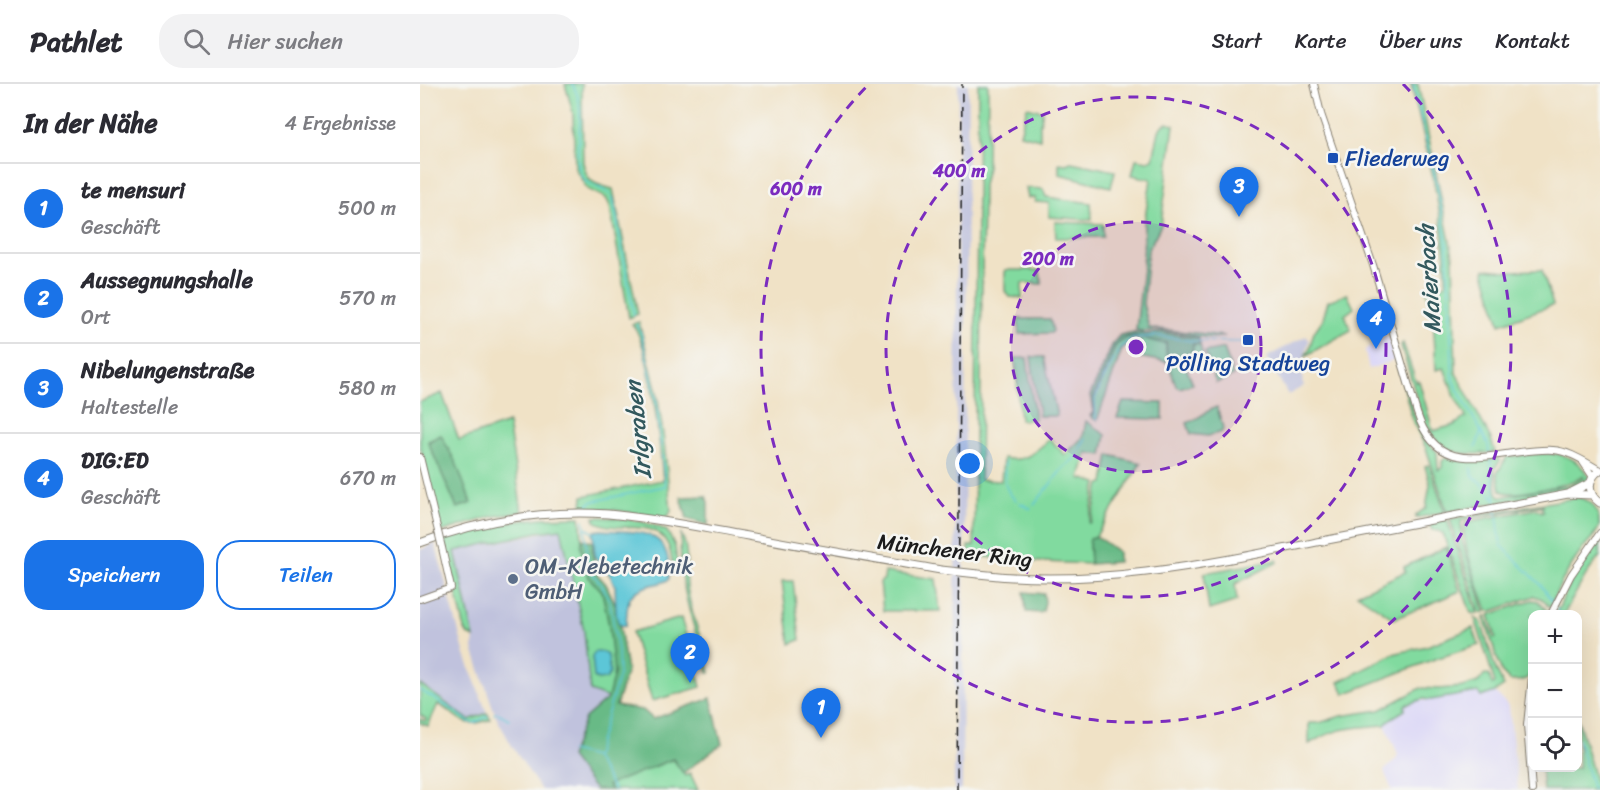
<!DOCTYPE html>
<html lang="de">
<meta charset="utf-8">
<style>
:root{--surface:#fff;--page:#f2f2f3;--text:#2b2b33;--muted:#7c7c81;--line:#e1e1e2;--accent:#1a73e8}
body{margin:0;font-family:Sriracha,sans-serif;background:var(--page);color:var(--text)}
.controls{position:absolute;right:18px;bottom:18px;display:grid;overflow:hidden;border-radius:12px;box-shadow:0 6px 24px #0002}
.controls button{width:54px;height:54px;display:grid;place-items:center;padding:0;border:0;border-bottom:2px solid var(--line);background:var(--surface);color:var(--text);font:30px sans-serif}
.you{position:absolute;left:550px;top:380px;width:21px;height:21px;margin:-15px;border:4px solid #fff;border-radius:50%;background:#1a73e8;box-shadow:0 0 0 9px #1a73e833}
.badge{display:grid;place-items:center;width:39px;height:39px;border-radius:50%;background:var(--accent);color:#fff;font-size:20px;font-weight:700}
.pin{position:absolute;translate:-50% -50px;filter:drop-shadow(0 2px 3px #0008)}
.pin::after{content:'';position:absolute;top:32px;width:21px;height:18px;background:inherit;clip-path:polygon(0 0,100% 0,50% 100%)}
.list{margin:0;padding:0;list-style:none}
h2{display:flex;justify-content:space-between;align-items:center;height:78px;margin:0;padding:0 24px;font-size:26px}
h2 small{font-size:20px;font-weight:400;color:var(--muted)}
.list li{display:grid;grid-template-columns:39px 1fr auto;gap:18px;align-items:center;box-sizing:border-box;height:90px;padding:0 24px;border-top:2px solid var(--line)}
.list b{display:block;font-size:22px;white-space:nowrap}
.list p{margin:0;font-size:20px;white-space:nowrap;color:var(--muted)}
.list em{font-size:20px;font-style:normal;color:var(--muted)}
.actions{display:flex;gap:12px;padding:18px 24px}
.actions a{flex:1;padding:14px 0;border:2px solid var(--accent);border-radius:24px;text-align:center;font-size:21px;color:var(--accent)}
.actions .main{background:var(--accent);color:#fff}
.icon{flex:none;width:33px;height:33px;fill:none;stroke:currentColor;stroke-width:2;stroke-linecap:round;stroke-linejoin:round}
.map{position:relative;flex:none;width:1180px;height:706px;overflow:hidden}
header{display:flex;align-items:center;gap:36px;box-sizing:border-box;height:84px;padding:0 30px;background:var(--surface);border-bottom:2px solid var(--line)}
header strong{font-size:28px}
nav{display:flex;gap:33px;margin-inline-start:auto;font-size:21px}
.search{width:420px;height:54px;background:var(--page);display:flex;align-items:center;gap:15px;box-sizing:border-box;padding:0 21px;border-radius:24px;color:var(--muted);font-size:22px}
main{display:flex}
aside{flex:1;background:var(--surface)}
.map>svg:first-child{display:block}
.built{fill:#dad6f7}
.industrial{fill:#c0c2dd}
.green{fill:#81da9f;stroke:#4e7b5e;stroke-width:1.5;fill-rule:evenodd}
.forest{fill:#68ba86;stroke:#426b51;stroke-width:1.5}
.water{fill:#5cc6d7;stroke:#3c717a;stroke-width:1.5}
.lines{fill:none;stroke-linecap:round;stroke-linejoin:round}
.stream{stroke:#5cc6d7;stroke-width:1.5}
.secondary-casing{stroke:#867f71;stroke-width:8}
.primary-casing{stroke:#867f71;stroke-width:9}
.secondary{stroke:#fff;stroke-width:6}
.primary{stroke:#fff;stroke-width:7}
.rail{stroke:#1c1c1c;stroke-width:1.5;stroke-dasharray:9 4.5;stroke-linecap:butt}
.secondary-bridge-casing{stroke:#867f71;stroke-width:8;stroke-linecap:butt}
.primary-bridge-casing{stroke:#867f71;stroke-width:9;stroke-linecap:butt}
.secondary-bridge{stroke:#fff;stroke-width:6}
.primary-bridge{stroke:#fff;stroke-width:7}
.ring{fill:none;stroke:#7b2cbf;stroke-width:3;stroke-dasharray:10 8}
.transit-dot{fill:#1a4fb4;stroke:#f6f6f2;stroke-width:2}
.service-dot{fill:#5c6f8a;stroke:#f6f6f2;stroke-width:2}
.labels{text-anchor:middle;stroke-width:5;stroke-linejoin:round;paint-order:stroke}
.transit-label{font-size:22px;fill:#164399;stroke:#f6f6f2;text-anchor:start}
.street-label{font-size:22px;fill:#1c1c1c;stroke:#f6f6f2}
.service-label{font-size:22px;fill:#4e5e75;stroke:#f6f6f2;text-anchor:start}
.water-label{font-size:24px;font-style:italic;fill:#32585d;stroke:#f6f6f2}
.centre{fill:#7b2cbf;stroke:#f6f6f2;stroke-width:3}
.ring-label{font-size:18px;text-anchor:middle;font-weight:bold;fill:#7b2cbf;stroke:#f6f6f2;stroke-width:5;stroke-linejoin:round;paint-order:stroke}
</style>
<header>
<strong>Pathlet</strong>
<div class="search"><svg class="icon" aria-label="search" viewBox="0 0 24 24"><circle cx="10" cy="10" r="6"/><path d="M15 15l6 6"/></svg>Hier suchen</div>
<nav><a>Start</a><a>Karte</a><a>Über uns</a><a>Kontakt</a></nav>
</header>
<main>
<aside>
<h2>In der Nähe<small>4 Ergebnisse</small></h2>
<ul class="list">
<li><span class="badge">1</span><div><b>te mensuri</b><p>Geschäft</p></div><em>500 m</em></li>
<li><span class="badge">2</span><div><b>Aussegnungshalle</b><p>Ort</p></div><em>570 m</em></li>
<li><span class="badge">3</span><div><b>Nibelungenstraße</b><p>Haltestelle</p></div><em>580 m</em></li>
<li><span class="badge">4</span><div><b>DIG:ED</b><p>Geschäft</p></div><em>670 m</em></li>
</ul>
<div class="actions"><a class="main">Speichern</a><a>Teilen</a></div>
</aside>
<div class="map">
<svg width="1180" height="706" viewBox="0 0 1180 706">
<rect width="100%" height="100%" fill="#f6f6f2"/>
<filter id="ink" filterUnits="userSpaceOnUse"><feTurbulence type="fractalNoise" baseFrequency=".0167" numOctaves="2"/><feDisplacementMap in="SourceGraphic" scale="12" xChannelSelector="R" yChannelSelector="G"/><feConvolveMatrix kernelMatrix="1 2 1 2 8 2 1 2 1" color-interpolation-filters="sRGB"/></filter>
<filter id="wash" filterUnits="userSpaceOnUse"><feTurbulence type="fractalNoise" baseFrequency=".008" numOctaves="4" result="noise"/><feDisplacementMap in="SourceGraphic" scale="24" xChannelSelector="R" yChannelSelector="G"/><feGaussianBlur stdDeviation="1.35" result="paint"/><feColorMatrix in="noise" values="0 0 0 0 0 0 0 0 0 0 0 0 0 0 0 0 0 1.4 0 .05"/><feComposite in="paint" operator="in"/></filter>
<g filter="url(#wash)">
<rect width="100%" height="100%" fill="#f0e2c6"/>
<!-- built -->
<path class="built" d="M965,252h3l7,24 -26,9 -4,-19z
M1058,608l3,4 14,-4 14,15 9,83h-126l-8,-19 12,-12 2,-5 -13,-29 5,-6 6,-3 9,-11 10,-4 17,-1z"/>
<!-- industrial -->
<path class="industrial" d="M538,0h10l-6,706h-8z
M886,252l3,4 -9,32 3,5 -1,5 2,4 -16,9 -21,-38z
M141,445l23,102 6,60 18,7 -23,20 -15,39 25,33h-54l-29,-44 -16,-29 -23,-68 1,-14 -19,-84z
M15,459l30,112 22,58 -17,8 -50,-37v-134z"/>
<!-- green -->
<path class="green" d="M145,0h17l1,78c4,21 11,22 30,27l25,125 -9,4 -19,-112 -4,-8 -19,-9 -12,-21 -2,-55z
M558,0h10l-1,83 -4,18 -3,295 21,1 2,-23c23,5 30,-5 47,-19l15,16 18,-18 3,-16 20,14 -4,20 -15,-2 -7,25 17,5 -8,40 2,-1 9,-38 4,-1 5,-28 32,8 -45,73 -7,4 1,24 -71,-3 -48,-6 -3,-9h6z
M991,0h7l35,172 3,117 35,66 4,13c-50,7 -64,-6 -78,-53 -5,-18 -11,-36 -16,-54l2,-2 13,39 3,-1 14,50 21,-6 12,-8 -11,-20 -11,-29 -8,2 -3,-57 3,-2v-7l-7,-5 -2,-8 19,-7c-1,-68 -19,-134 -35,-200z
M607,23l16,4 -3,13v15l-20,-5z
M747,39l7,2 -13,100 -13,25 -5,54 6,24 76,8c-21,6 -44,-6 -66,-6 -9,0 -15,3 -23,0l7,-63 1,-42 7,-46 -19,-4 4,-16 12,2 5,-2 6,-28 2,-4z
M651,78l44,9 -4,16 -52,-13v-11l7,1z
M606,104l17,1 3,8 45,6 1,17 -43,-3v-14l-14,-1v-4h-7z
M635,138l48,2v13l-47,1z
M1065,185l22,2 35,-1 11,35 -53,19 -16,-52z
M585,186h34l3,14 -20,-1v15l-13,-1 -4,-6z
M927,210l7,14 -9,7 6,15 -46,26 4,-6 5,-18 9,-13 5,-18z
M598,235h32l3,12 -2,2 -32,1z
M219,238l18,70 7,49 7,70 -3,5 -4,2 -50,-8 -32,-2 1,-12 80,-16c-3,-31 -12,-137 -31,-156z
M713,252c12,0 21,7 33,7l1,19 -30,-5 4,-17h-9l-10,9 -25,72 -5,-3 3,-6 -2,-11 22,-55 11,-8z
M971,254l27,88 6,12 13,14 1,18 4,-2v-7l4,-3 15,3 38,-2 1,2 -6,8 3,24 4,4 69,-12 14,-7 -1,-2c-11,8 -71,22 -82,15l-4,-18 10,-16c31,-3 63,-13 82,20l-3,5 -17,7 -122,23 -21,-64 -13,-26z
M773,260h7l4,17 -18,6 7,17 -14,4 -3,-2 -8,-24 24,-8z
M804,264l9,28 -17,7 -11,-31z
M611,273h13l13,59h-18z
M595,274h12l8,61 -15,1z
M22,309l17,47 49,-17 14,89 -31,5 -50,15 -21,-88v-42zM21,351l30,68 -14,5 -29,-67z
M703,318l40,1v16l-46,-1z
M797,323l6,21 -1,4 -14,4 -17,-2 -4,-11c13,-4 19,-13 30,-16z
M1009,381l16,47 -29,6v-3l10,-7 4,-24 -5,-18z
M1155,414c16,-1 25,12 24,29 -3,9 -12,15 -17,23 -13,18 -25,38 -32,58l-8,-9 -8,-3 -42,15h-5c-5,-16 -30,-77 -21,-89l71,-13 5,3 2,-1 -3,-3 2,-1v-2l-78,14 -4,3 1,19 23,71 -5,1 -30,-94z
M160,433c3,17 0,33 5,50 4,14 14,16 18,26 6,15 12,66 11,82 -1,8 -3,15 -6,23l-18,-7 -6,-60 -23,-102 -23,3 -83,19 19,87 -6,-3 -3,-5 -22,-92 47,-13 51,-7z
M174,433c23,1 51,2 73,14l8,15 3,27h-4c-2,-9 -2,-19 -6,-28 -13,-29 -52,-10 -73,-24z
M1027,435l31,95 -7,-1 -28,-79 -4,-3 -7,-1 -3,-7z
M261,450c9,15 4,35 6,51 3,31 18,58 23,88h-2c-14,-45 -31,-91 -27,-139z
M1180,458v14l-14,19 -22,39h-8l16,-35z
M1026,463l14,44 -66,28 -37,-25 48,-22 -1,-5z
M857,476l1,2 -43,22 2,17 -28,9 -5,-37z
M465,488l51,7 4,32h-57l-3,-29 4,-3z
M362,497h11l7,59 -10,4z
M1112,516l6,1 10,11 -1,2h-15c0,16 5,51 -4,63 -4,5 -13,4 -18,4l-8,-8 -18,-55 2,-2 8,22 2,-1 -7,-22z
M261,534l20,69 -49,14 -20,-69z
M1055,534l6,4 15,48 8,16 -9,6 -14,5 -3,-5 -47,8 -8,-1 -18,6v5l-15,9 -5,6c-33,3 -46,1 -76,19v-21h10l22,-7 39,-6 41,-22 17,1 25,-2 15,-5 7,-8 4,1 3,9 3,-1z
M1053,544l6,17 -47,15 -88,34 -5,-12 54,-28 34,-8z
M0,600l49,36 18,-7 4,6c-30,11 -29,-1 -53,-15l-10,22 -8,-3v-4l5,2 1,-2 -6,-4z
M1158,635l20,71h-55l-2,-22h37z
M254,675l11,17 5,-3 8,17h-87l-4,-5z"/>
<!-- forest -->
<path class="forest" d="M714,248l11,2 18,-2 36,6 1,6h-7l-1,10 -25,8 -1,-19c-22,0 -31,-17 -51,3 -6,18 -16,35 -21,52 -1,7 1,13 -2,20l-2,-2 3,-4 -3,-17 23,-52 7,-8z
M21,351l16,30 14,38 -14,5 -29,-66z
M286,412l2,6v23l-21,-6 -6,-22z
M676,452l22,16v10l-28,2 -1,-24z
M162,455l11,3v13l4,19 9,10 11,24 10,63 -11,35 27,4 10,9 58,-21 11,46 -39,29 -10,-14 -65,26 3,5h-16l-25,-33 15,-39 23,-20 6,-25 -5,-47 -7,-35 -13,-13 -8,-30z
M604,508l20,2 1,8 -2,9 -3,2 -14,-1z"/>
<!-- water -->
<path class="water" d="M181,446c40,3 71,-3 68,49 -6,5 -11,4 -18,6 -26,8 -23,16 -25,40l-3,1 -4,-2 -3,-9 -1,-30 -6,-11 -14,-17 -2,-23 2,-3z
M175,568h8l5,4 2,17 -4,6 -8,1 -4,-3 -2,-21z"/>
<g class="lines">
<!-- stream -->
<path class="stream" d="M152,0c16,23 2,60 7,85 5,21 25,15 34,29l21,117
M993,0l24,101 10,59 6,137 35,63 1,9
M676,336l-1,-21 6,-15 19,-36 12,-10 26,-2 34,5 51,1
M1056,363l5,-15
M1070,374l6,46
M585,378c-1,15 -2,28 11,38
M1051,384l2,8c9,5 13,16 22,22
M600,419l11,6
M614,421l29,-37 10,-8 13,-21
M1076,425l5,36 39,39 13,19
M165,426l5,-8 75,-16 -9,-88 -15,-65 -4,-8
M164,436l4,40 5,14 10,13 7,15 8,48 1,25 -24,82
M166,444l8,5
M1136,523l3,7
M0,606l33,20 16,12 5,1 14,-7
M78,629l11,6
M74,630l2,-1
M1158,655l15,51
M151,667l23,6
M175,674l19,32"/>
</g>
</g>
<g filter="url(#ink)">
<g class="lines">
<!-- secondary casing -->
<g class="secondary-casing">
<path id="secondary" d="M894,0l7,30 52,151 44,148c23,72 82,34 136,37 17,1 32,12 47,20
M0,373l16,66
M1163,378l10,15
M0,515l31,-11 -9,-40
M1131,530l20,-39 29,-42
M1112,706l-5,-65 5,-48"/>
</g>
<!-- primary casing -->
<g class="primary-casing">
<path id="primary" d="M1180,386c-13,9 -13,24 0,33
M1150,409l20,-10
M0,459c60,-23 124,-33 188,-29 47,4 94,14 140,22 64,12 129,23 193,34
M558,490c117,14 230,-10 344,-33 82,-16 164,-32 246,-47l24,1"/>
</g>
<!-- secondary -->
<use href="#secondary" class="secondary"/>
<!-- primary -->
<use href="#primary" class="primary"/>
<!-- rail -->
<path class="rail" d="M537,706l5,-706"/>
<!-- secondary-bridge casing -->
<g class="secondary-bridge-casing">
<path id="secondary-bridge" d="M16,439l6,25"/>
</g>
<!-- primary-bridge casing -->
<g class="primary-bridge-casing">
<path id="primary-bridge" d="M521,486l37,4"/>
</g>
<!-- secondary-bridge -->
<use href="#secondary-bridge" class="secondary-bridge"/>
<!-- primary-bridge -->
<use href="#primary-bridge" class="primary-bridge"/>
</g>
</g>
<!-- distance rings -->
<circle cx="716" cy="263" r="125" fill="#7b2cbf" fill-opacity=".12"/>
<g class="ring">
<circle cx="716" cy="263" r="125"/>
<circle cx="716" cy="263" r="250"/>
<path d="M983 0A375 375 0 1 1 449 0"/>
</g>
<!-- markers -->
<g class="transit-dot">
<rect x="907" y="68" width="12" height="12" rx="3"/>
<rect x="822" y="250" width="12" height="12" rx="3"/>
</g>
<circle class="service-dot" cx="93" cy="495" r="6"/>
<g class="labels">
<!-- transit labels -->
<g class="transit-label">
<text x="925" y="82">Fliederweg</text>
<text x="828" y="287" text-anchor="middle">Pölling Stadtweg</text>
</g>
<!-- street labels -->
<g class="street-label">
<text transform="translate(535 466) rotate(7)" y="8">Münchener Ring</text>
</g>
<!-- service labels -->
<g class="service-label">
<text x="105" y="490">OM-Klebetechnik<tspan x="105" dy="25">GmbH</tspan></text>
</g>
<!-- water labels -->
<g class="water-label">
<text transform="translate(1009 195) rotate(-94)" y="8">Maierbach</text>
<text transform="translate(218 346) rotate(-96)" y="8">Irlgraben</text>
</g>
</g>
<circle cx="716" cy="263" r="9" class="centre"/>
<g class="ring-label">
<text x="539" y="93">400 m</text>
<text x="376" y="111">600 m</text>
<text x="628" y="181">200 m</text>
</g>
</svg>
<div class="controls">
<button>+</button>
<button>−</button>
<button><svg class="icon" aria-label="locate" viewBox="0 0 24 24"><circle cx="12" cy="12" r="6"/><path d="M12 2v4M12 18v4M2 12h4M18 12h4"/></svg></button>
</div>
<div class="you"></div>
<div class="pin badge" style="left:401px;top:654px">1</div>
<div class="pin badge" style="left:270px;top:599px">2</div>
<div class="pin badge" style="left:819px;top:133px">3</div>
<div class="pin badge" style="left:956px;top:265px">4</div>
</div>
</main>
